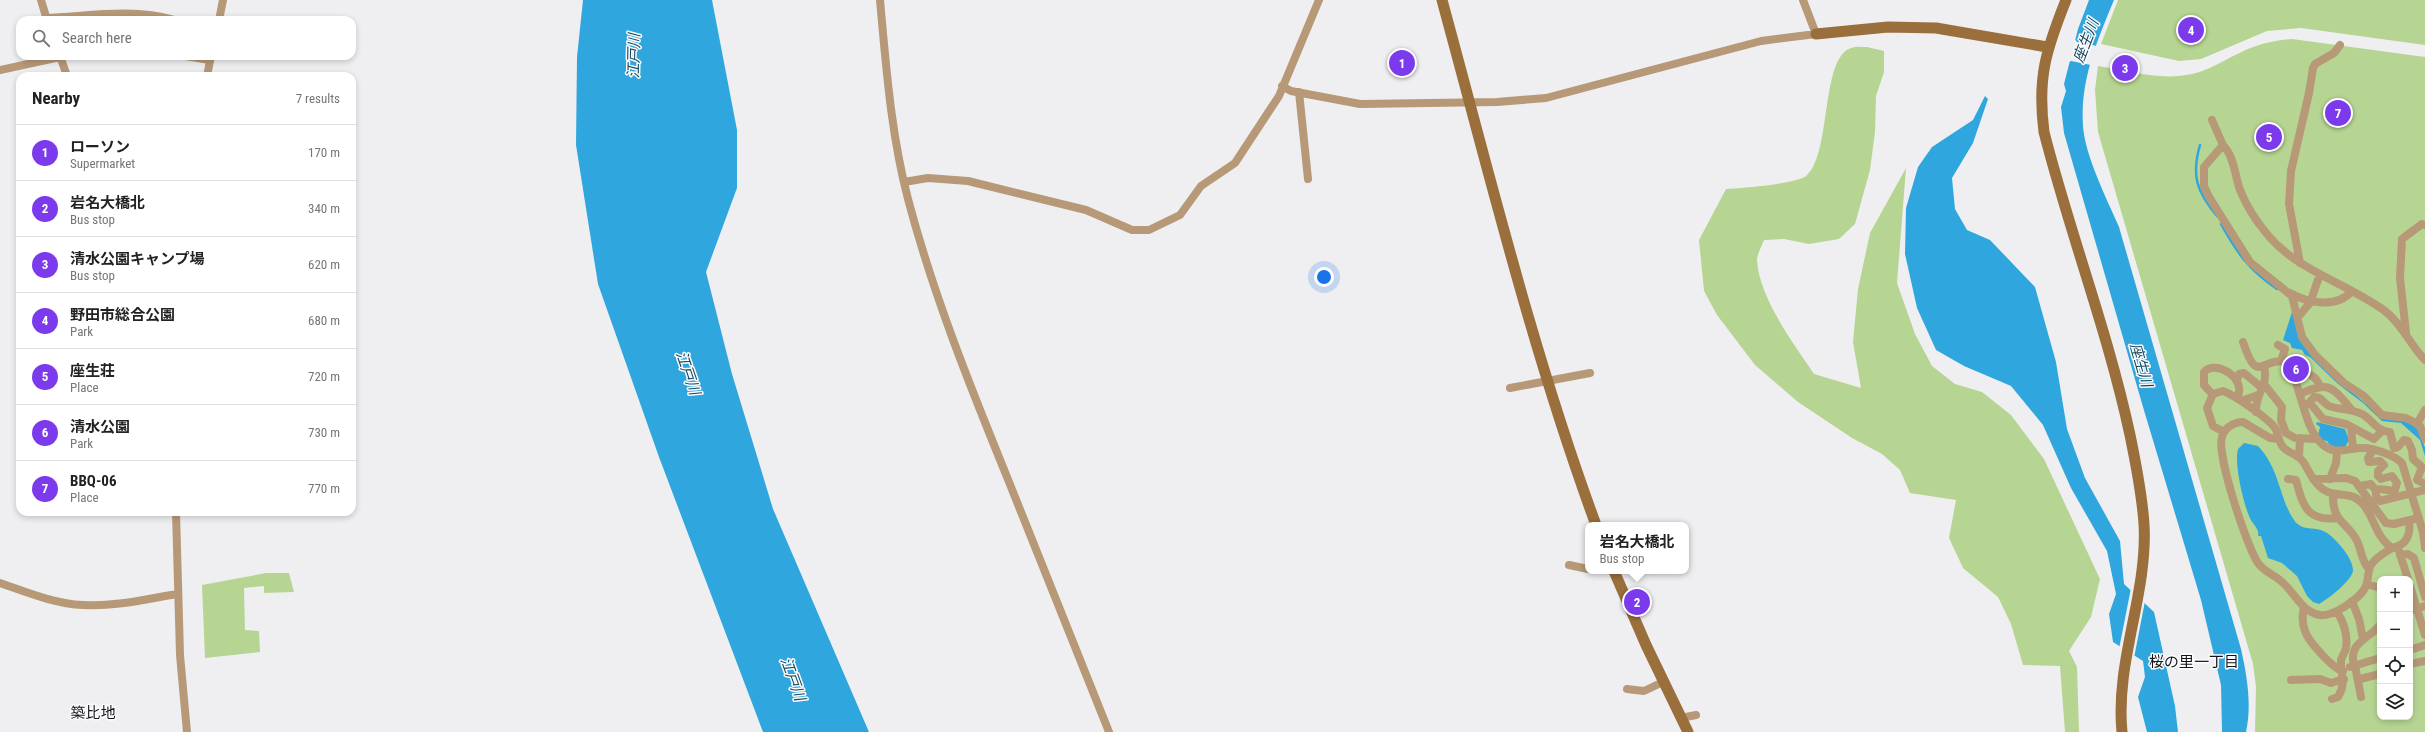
<!DOCTYPE html>
<meta charset="utf-8">
<style>
:root{--surface:#fff;--page:#f2f2f2;--text:#222;--muted:#767676;--line:#e0e0e0;--accent:#7c3aed}
body{margin:0;font-family:"Roboto Condensed","Noto Sans JP",sans-serif;background:var(--page);color:var(--text)}
.controls{position:absolute;right:12px;bottom:12px;display:grid;overflow:hidden;border-radius:8px;box-shadow:0 2px 6px #0003}
.controls button{width:36px;height:36px;display:grid;place-items:center;padding:0;border:0;border-bottom:1px solid var(--line);background:var(--surface);color:var(--text);font:20px sans-serif}
.you{position:absolute;left:1324px;top:277px;width:14px;height:14px;margin:-10px;border:3px solid #fff;border-radius:50%;background:#1a73e8;box-shadow:0 0 0 6px #1a73e833}
.badge{display:grid;place-items:center;width:26px;height:26px;border-radius:50%;background:var(--accent);color:#fff;font-size:13px;font-weight:700}
.pin{position:absolute;translate:-50% -50%;border:2px solid #fff;box-shadow:0 1px 4px #0006}
.popup{position:absolute;left:1585px;top:522px;width:104px;height:52px;box-sizing:border-box;display:grid;place-content:center;border-radius:8px;background:var(--surface);filter:drop-shadow(0 1px 3px #0005);font-size:13px;white-space:nowrap;color:var(--muted)}
.popup b{font-size:15px;color:var(--text)}
.popup::after{content:'';position:absolute;left:50%;top:100%;margin-left:-8px;border:8px solid transparent;border-top-color:var(--surface)}
.list{margin:0;padding:0;list-style:none}
h2{display:flex;justify-content:space-between;align-items:center;height:52px;margin:0;padding:0 16px;font-size:17px}
h2 small{font-size:13px;font-weight:400;color:var(--muted)}
.list li{display:grid;grid-template-columns:26px 1fr auto;gap:12px;align-items:center;box-sizing:border-box;height:56px;padding:0 16px;border-top:1px solid var(--line)}
.list b{display:block;font-size:15px;white-space:nowrap}
.list p{margin:0;font-size:13px;white-space:nowrap;color:var(--muted)}
.list em{font-size:13px;font-style:normal;color:var(--muted)}
.icon{flex:none;width:22px;height:22px;fill:none;stroke:currentColor;stroke-width:2;stroke-linecap:round;stroke-linejoin:round}
.map{position:relative;flex:none;width:2425px;height:732px;overflow:hidden}
.search{position:absolute;background:var(--surface);box-shadow:0 2px 6px #0003;left:16px;top:16px;width:340px;height:44px;display:flex;align-items:center;gap:10px;box-sizing:border-box;padding:0 14px;border-radius:12px;color:var(--muted);font-size:15px}
.panel{position:absolute;background:var(--surface);box-shadow:0 2px 6px #0003;left:16px;top:72px;width:340px;height:444px;border-radius:12px}
.map>svg:first-child{display:block}
.green{fill:#b6d592;fill-rule:evenodd}
.water{fill:#2fa7de}
.pier{fill:#efeff2}
.lines{fill:none;stroke-linecap:round;stroke-linejoin:round}
.stream{stroke:#2fa7de;stroke-width:2.5}
.street{stroke:#b79978;stroke-width:8}
.secondary{stroke:#9a6f3b;stroke-width:11}
.labels{text-anchor:middle;stroke-width:3;stroke-linejoin:round;paint-order:stroke}
.water-label{font-size:15px;font-style:italic;fill:#18475e;stroke:#fcfdff}
.neighbourhood-label{font-size:15px;fill:#141415;stroke:#fcfdff}
</style>
<div class="map">
<svg width="2425" height="732" viewBox="0 0 2425 732">
<rect width="100%" height="100%" fill="#efeff2"/>
<!-- green -->
<path class="green" d="M2118,0h307v45l-124,-17 -34,3 -66,28 -22,2 -78,-17z
M2292,39l133,18v675h-170l1,-45 -3,-23 -155,-532 -3,-42 3,-24c31,5 63,15 94,8 23,-5 42,-21 64,-28 12,-4 24,-6 36,-7zM2380,579h30v138h-30z
M1867,47l17,4v21l-8,24 -1,36 -5,38 -15,54 -16,15 -30,5 -25,-5 -20,1c-2,6 -7,14 -7,20 2,38 37,84 57,114l47,14 -8,-46 5,-53 12,-56 36,-65 -9,115 18,51 17,32 23,18 27,8 29,23 33,44 56,120 -9,38 -22,34 8,16 2,65h-14l-5,-66 -37,-1 -12,-41 -13,-27 -35,-29 -14,-30 7,-38 -46,-7 -10,-23 -18,-16 -30,-16 -54,-36 -43,-37 -38,-50 -13,-24 -5,-51 27,-51c15,-1 70,-5 80,-13 26,-21 14,-118 45,-128 5,-2 11,-1 16,-1z
M266,573h23l5,19 -30,1v-7l-20,2 1,42 14,1 1,21 -55,6 -3,-73z"/>
<!-- water -->
<path class="water" d="M583,0h129l25,130v58l-31,84 26,102 41,135 96,223h-106l-104,-275 -61,-173 -22,-139 1,-88z
M2089,0h25c-17,41 -34,80 -31,126 2,30 24,73 36,101l122,422c6,27 11,55 5,83h-24l-1,-47 -20,-85 -58,-193 -79,-274 -3,-26 5,-16 -2,-7 14,-55z
M1985,96l3,3 -15,44 -21,35 3,31 12,21 23,10 45,47 21,75 11,67 18,49 35,63 4,43 30,28 21,94 3,26h-31l-9,-35 7,-20 -2,-16 -30,-19 -4,-28 7,-20 -9,-43 -36,-63 -28,-63 -32,-39 -47,-20 -28,-16 -19,-42 -12,-54 1,-46 12,-41 14,-20 41,-27z
M2292,312l2,1 6,28 13,17 68,59 29,5 9,9 6,17v8l-5,-16 -19,-17 -19,-2 -19,-18 -25,-19 -28,-27 -5,-2 -3,-5 -10,-2 -2,-5 -7,-3z
M2317,422l28,7 4,11 -4,7 -7,2 -9,-5 -2,-3 -5,-1 -4,-5 2,-8 -4,-3z
M2244,443l14,3c22,23 21,52 36,74 9,13 22,5 33,13 9,6 26,25 26,37 0,10 -25,29 -34,34l-6,-2 -6,-6 -10,-20 -15,-13 -14,-5 -7,-22h-3c2,-7 -6,-12 -9,-20 -6,-15 -15,-52 -11,-67z"/>
<!-- pier -->
<path class="pier" d="M2074,38l3,4 20,4 -6,19 -20,-4 -4,2z
M2131,588l14,13 -11,57 -15,-9z"/>
<g class="lines">
<!-- stream -->
<path class="stream" d="M2200,145c-9,31 -3,47 17,71
M2221,224c16,29 28,46 56,65"/>
<!-- street -->
<path class="street" d="M41,0l6,20
M880,0c6,66 11,134 28,199 25,95 62,187 99,278 34,85 68,170 102,255
M47,18c44,-2 84,-10 128,2
M219,20l4,-20
M60,56l7,20
M185,56l25,4
M0,70l60,-13
M207,76l4,-20
M1282,86l9,5 69,13 137,-2 49,-4 215,-57 55,-7 -13,-34
M1299,92l9,87
M2212,120l11,25 -19,22v19l5,11 41,65 42,34 10,41 14,19 28,27 20,13 18,19 24,3 10,5 4,3 5,13
M2223,145c11,11 12,31 17,45 6,15 16,31 27,44 30,37 80,49 118,77 18,14 25,34 40,49
M904,182l24,-4 40,3 118,29 46,20h17l31,-15 21,-29 34,-23 44,-67 40,-96
M2300,263l-11,-59 2,-33 18,-78 4,-25 2,-4 19,-11 6,-8
M2290,293c18,10 46,16 62,-2
M2298,317l12,-14 10,-29
M2406,333l-6,-55 2,-39 20,-15 3,1
M2243,342c15,45 18,14 44,20 14,22 17,67 35,82 13,12 25,4 41,4 11,0 31,7 39,15l21,69 2,16
M2278,345l7,4 -4,12
M2294,375c13,-3 20,-2 26,11
M2237,380l2,-6 5,-1 18,15
M2264,384l18,23 -1,13 5,13 9,5 22,1
M1510,388l80,-15
M2300,394c29,-14 32,-7 52,16
M2213,395l-9,-10v-13c11,-13 44,6 33,26
M2241,401l17,-6
M2310,403l13,16 23,5 28,15 8,-8
M2303,406l5,-2 6,-7c7,-1 9,6 15,9 6,3 23,3 33,8 11,6 14,17 28,18l4,16 4,-1 6,-7 4,1 4,9 1,9 9,8 -5,13 8,4
M2256,412c-1,-19 13,-26 8,-45
M2417,424l8,-14
M2351,427l2,22
M2224,432l-11,-6 -6,-18 6,-14 10,-3c11,4 45,27 52,37 4,6 3,13 8,19 6,7 16,7 21,16 5,8 8,16 15,23 14,14 30,3 43,17 13,14 13,34 30,45 15,-3 19,-13 17,-28
M2278,439l-8,-1 -27,-16c-9,0 -19,6 -21,15 -6,17 25,110 36,126 6,9 17,12 24,19 13,11 20,30 38,33 13,2 39,-16 45,-27 4,-7 2,-16 6,-23 5,-8 13,-12 21,-17
M2373,450l-5,8 1,4 11,-1 4,4 -6,6v5l3,3 11,-3 5,7 -2,7c-7,2 -13,-3 -19,0v6l4,5 45,-11
M2299,457l1,-19
M2288,479l8,1c7,26 11,42 42,38
M2313,479l33,-1 9,3 31,42 8,1 20,-5
M2330,479l6,-16 1,-11
M2360,486l11,-2 5,7
M2333,495c-1,28 16,28 24,46 5,10 4,20 12,28
M176,512l4,143 7,77
M2399,551l9,28
M2400,555l8,-1 6,4 11,39
M1569,565l19,4
M0,583c26,9 55,21 83,22 32,2 63,-6 94,-11
M2367,584l13,4
M2410,586l15,49
M2352,601l7,18 4,20
M2304,607c-2,8 -2,16 1,24 3,10 28,38 38,40
M2410,611l15,-5
M2410,650l15,-5
M2410,664l15,-3
M2354,666c-6,-24 14,-26 26,-41
M2355,666l6,31
M2350,667l30,-9
M2360,679l20,-5
M2291,680l29,-1 11,4 13,-4
M1627,689l17,2 19,-9
M2332,699l6,-2c9,-15 2,-22 3,-37 1,-4 4,-7 5,-12 2,-12 -2,-26 -9,-36
M1681,718l15,-3"/>
<!-- secondary -->
<path class="secondary" d="M1442,0c48,176 91,354 154,525
M2066,0c-20,50 -29,78 -22,132 26,102 64,200 86,303 6,29 12,59 14,89 4,70 -29,137 -22,208
M1816,34l72,-7 48,1 111,19
M1614,571l32,74 42,87"/>
</g>
<g class="labels">
<!-- water labels -->
<g class="water-label">
<text transform="translate(2086 41) rotate(-69)" y="5">座生川</text>
<text transform="translate(634 56) rotate(-89)" y="5">江戸川</text>
<text transform="translate(2141 365) rotate(74)" y="5">座生川</text>
<text transform="translate(688 373) rotate(71)" y="5">江戸川</text>
<text transform="translate(793 679) rotate(70)" y="5">江戸川</text>
</g>
<!-- neighbourhood labels -->
<g class="neighbourhood-label">
<text x="2194" y="667">桜の里一丁目</text>
<text x="93" y="718">築比地</text>
</g>
</g>
</svg>
<div class="controls">
<button>+</button>
<button>−</button>
<button><svg class="icon" aria-label="locate" viewBox="0 0 24 24"><circle cx="12" cy="12" r="6"/><path d="M12 2v4M12 18v4M2 12h4M18 12h4"/></svg></button>
<button><svg class="icon" aria-label="layers" viewBox="0 0 24 24"><path d="M12 4l9 5-9 5-9-5zM3 14l9 5 9-5"/></svg></button>
</div>
<div class="you"></div>
<div class="pin badge" style="left:1402px;top:63px">1</div>
<div class="pin badge" style="left:1637px;top:602px">2</div>
<div class="popup"><b>岩名大橋北</b>Bus stop</div>
<div class="pin badge" style="left:2125px;top:68px">3</div>
<div class="pin badge" style="left:2191px;top:30px">4</div>
<div class="pin badge" style="left:2269px;top:137px">5</div>
<div class="pin badge" style="left:2296px;top:369px">6</div>
<div class="pin badge" style="left:2338px;top:113px">7</div>
<div class="search"><svg class="icon" aria-label="search" viewBox="0 0 24 24"><circle cx="10" cy="10" r="6"/><path d="M15 15l6 6"/></svg>Search here</div>
<section class="panel">
<h2>Nearby<small>7 results</small></h2>
<ul class="list">
<li><span class="badge">1</span><div><b>ローソン</b><p>Supermarket</p></div><em>170 m</em></li>
<li><span class="badge">2</span><div><b>岩名大橋北</b><p>Bus stop</p></div><em>340 m</em></li>
<li><span class="badge">3</span><div><b>清水公園キャンプ場</b><p>Bus stop</p></div><em>620 m</em></li>
<li><span class="badge">4</span><div><b>野田市総合公園</b><p>Park</p></div><em>680 m</em></li>
<li><span class="badge">5</span><div><b>座生荘</b><p>Place</p></div><em>720 m</em></li>
<li><span class="badge">6</span><div><b>清水公園</b><p>Park</p></div><em>730 m</em></li>
<li><span class="badge">7</span><div><b>BBQ-06</b><p>Place</p></div><em>770 m</em></li>
</ul>
</section>
</div>
